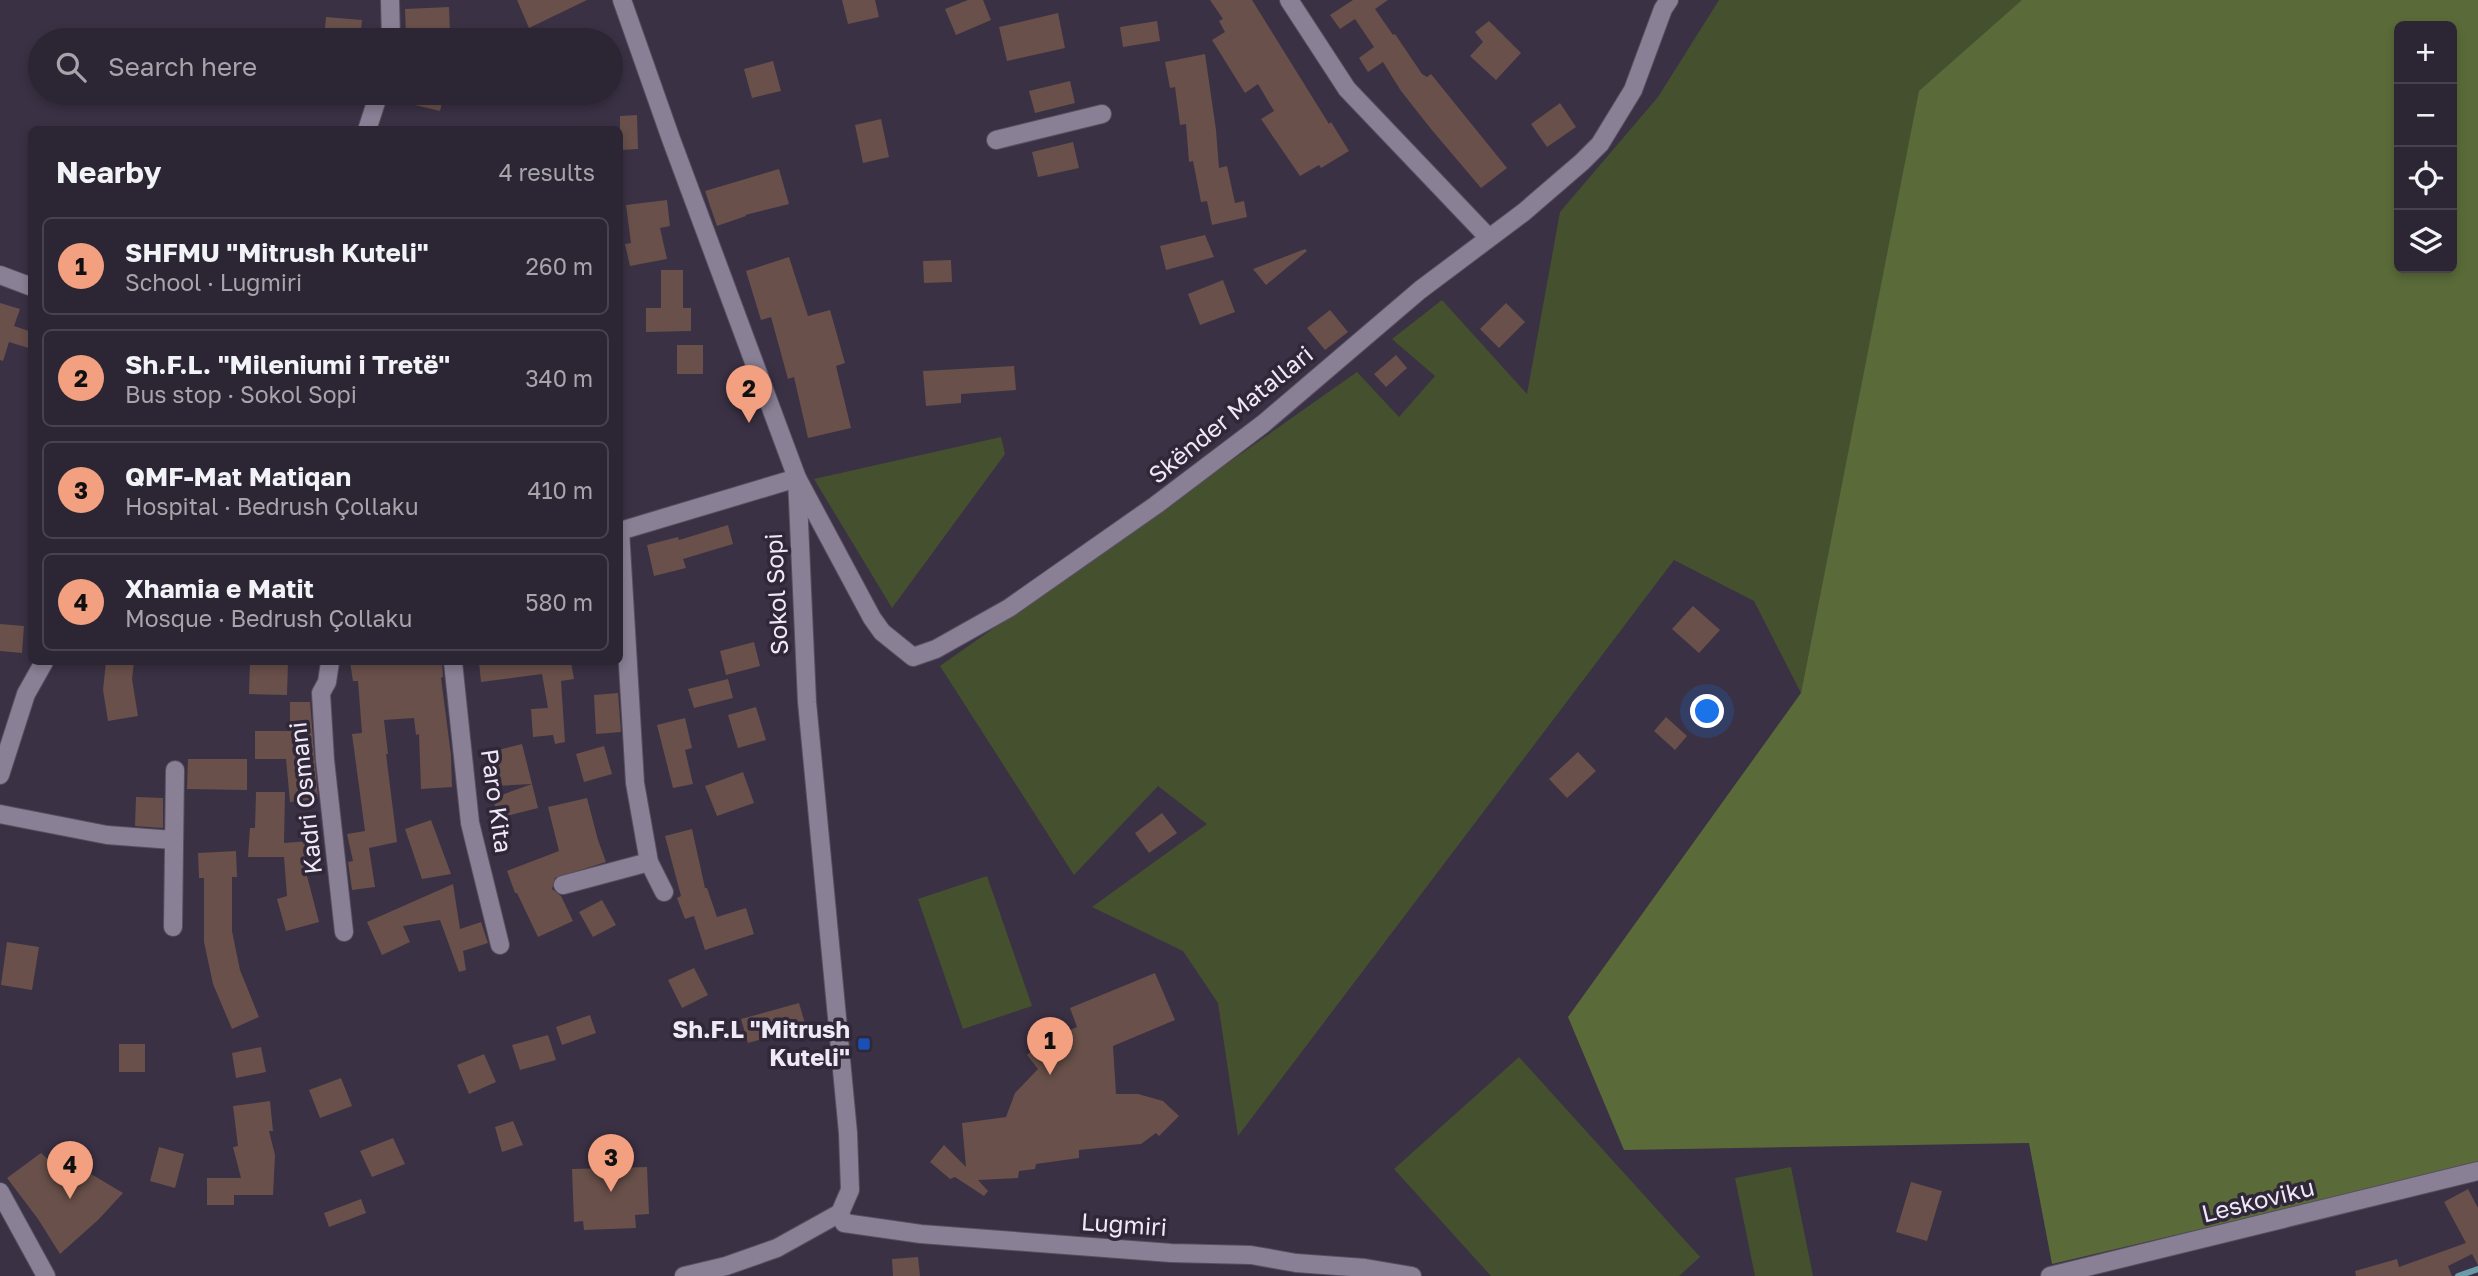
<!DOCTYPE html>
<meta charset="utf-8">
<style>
:root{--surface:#2c2533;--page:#342d3b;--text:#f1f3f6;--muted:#a6a5ac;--line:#48424e;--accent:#f2a080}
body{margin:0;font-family:"Golos Text",sans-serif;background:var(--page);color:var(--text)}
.controls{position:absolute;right:21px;top:21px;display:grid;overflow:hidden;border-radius:10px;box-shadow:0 4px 10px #0003}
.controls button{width:63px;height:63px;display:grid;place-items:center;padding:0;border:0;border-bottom:2px solid var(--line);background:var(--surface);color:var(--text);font:35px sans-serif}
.you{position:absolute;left:1708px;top:712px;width:24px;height:24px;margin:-18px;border:5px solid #fff;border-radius:50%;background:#1a73e8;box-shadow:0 0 0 10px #1a73e833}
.badge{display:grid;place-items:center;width:46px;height:46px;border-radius:50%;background:var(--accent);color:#111;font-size:23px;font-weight:700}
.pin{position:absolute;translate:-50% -58px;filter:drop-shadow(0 2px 4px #0008)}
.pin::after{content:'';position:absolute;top:37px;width:24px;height:21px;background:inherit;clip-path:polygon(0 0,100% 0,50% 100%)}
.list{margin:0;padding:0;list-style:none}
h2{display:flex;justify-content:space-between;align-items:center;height:91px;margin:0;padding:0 28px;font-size:30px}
h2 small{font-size:23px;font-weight:400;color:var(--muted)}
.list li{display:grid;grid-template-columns:46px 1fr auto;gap:21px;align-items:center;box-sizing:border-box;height:98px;margin:0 14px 14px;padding:0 14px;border:2px solid var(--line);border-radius:10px}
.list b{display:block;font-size:26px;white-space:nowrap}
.list p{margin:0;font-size:23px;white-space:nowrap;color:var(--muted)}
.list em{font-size:23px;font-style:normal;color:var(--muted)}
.icon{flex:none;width:38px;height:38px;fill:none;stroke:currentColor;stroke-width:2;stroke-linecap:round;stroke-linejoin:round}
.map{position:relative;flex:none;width:2478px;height:1276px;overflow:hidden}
.search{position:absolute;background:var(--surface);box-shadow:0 4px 10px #0003;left:28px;top:28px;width:595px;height:77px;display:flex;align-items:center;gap:18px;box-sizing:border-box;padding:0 24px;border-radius:38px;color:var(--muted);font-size:26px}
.panel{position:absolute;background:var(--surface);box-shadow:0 4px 10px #0003;left:28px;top:126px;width:595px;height:539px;border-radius:10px}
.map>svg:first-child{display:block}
.green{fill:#45512e}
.forest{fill:#5a6b39;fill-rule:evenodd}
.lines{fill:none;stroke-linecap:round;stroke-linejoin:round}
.stream{stroke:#699ba8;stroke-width:6}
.building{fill:#69504a}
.minor-casing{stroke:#574e5f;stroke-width:20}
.tertiary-casing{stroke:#574e5f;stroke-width:20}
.minor{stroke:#8a8096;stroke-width:18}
.tertiary{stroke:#8a8096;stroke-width:18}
.transit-dot{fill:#1a4fb4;stroke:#302739;stroke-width:2.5}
.labels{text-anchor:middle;stroke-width:7;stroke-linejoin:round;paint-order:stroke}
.street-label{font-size:24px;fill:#efe9f6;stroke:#302739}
.poi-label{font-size:24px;font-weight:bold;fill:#efe9f6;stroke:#302739;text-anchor:end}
</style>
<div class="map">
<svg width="2478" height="1276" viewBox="0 0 2478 1276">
<rect width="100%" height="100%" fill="#3a3144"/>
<!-- green -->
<path class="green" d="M1719,0h312l-115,110 -115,583 -47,-92 -80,-41 -436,576 -20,-133 -35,-52 -91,-44 115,-83 -49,-38 -84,89 -134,-209 417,-294 42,45 36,-41 -43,-37 50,-39 85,94 33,-182 98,-115z
M1001,437l4,17 -113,154 -78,-129z
M987,876l45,130 -69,23 -45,-130z
M1519,1057l181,200 -21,19h-188l-97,-107z
M1791,1167l22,109h-58l-20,-98z"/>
<!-- forest -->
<path class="forest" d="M2022,0h456v1164l-426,100 -23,-121 -405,7 -56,-133 233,-324 118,-602zM2399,26h53v242h-53z"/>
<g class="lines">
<!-- stream -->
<path class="stream" d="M2458,1276l20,-7"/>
</g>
<!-- building -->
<path class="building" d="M517,0h70l-58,28z
M842,0h33l4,17 -31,7z
M968,0h15l8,20 -35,15 -11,-26z
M1210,0h42l77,124 2,-2 18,29 -28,17 -2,-3 -19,11 -39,-57 13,-8 -16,-27 -13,9 -33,-53 13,-8 -6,-11 4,-2z
M1353,0h35l-13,9 18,26 2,-1 27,40 5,3 4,-3 76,94 -26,20 -50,-59 -30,-38 -18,-29 -15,10 -9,-14 15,-11 -19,-28 -15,10 -10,-14z
M449,7l1,26 -44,2 -1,-26z
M1058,13l7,35 -58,13 -8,-34z
M326,17l36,3 -2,20h-36z
M1157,21l3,20 -37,6 -3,-20z
M1489,21l32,32 -25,27 -26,-24 13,-14 -8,-10z
M1205,54l11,76 3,38 8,-2 8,37 9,-2 3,16 -35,8 -5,-24 -6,1 -8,-41 -4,1 -3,-38 -6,1 -5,-38 -5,1 -5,-26z
M773,61l8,30 -29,7 -8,-29z
M1070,81l5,22 -40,10 -6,-22z
M391,93h43l10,2 -4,16 -50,-12z
M1560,103l16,24 -29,20 -16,-23z
M637,115l1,34 -18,1v-34z
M881,119l8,38 -26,6 -8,-38z
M1073,142l6,26 -41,9 -6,-25z
M779,169l10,35 -44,11 1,1 -29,10 -12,-35z
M667,200l3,26 -10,2 7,31 -37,7 -5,-22 6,-1 -5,-38z
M1205,235l9,22 -48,13 -6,-24z
M1305,249l2,2 -41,34 -13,-16z
M789,257l19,59 22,-6 15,53 -9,3 15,62 -43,10 -14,-61 -6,2 -17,-62 -10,3 -15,-49z
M951,260l1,22 -28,1 -1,-22z
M661,270h22v38h8v23l-45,1v-24h15z
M1223,280l12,32 -35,13 -12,-31z
M0,303l20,6 -6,17 18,6v17l-23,-7 -6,19 -3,-1z
M1506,303l19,19 -26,26 -19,-19z
M1330,310l18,22 -23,18 -18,-22z
M677,345h26v29h-26z
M1396,355l11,13 -21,19 -12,-13z
M1014,366l2,24 -55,4v9l-35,3 -3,-35z
M728,525l5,19 -50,15 3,9 -32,8 -7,-31 31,-8 1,3z
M1693,606l27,24 -21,23 -27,-24z
M0,624l24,2 -2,27 -22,-2z
M754,642l6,24 -34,9 -6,-24z
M106,662h28l-2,17 6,37 -30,5 -5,-31z
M250,662h38l-1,33 -38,-1z
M350,662h92l1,15 -2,1 10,77 1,32 -31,2 -2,-55 -3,1 -2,-17 -30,2 4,34h-2l11,88 -28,6 6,39 -23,3 -4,-28 5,-1 -6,-27 18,-3 -13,-97 10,-1 -4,-52h-5z
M479,662h92l3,17 -13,2 4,61 -10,2 -2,-9 -20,2 -2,-28 17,-1 -6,-34 -61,8z
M728,679l5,19 -39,10 -6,-19z
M618,693l3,39 -25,2 -2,-39z
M290,702h20l8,97 -28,3 -4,-43h-31v-28h35z
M756,707l10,33 -28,8 -10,-33z
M1666,717l21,19 -12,14 -21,-19z
M685,718l7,30 -7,2 8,34 -20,4 -16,-63z
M522,744l10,40 -37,2 -9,-33z
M604,746l8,28 -28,8 -8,-28z
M1578,752l18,19 -29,27 -18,-19z
M188,759h59v31l-60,-1z
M743,772l11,31 -37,13 -12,-30z
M532,784l6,24 -40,10 -5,-20z
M256,792h29l-1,51 25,-2 2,31h-5l13,50 -33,9 -9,-32 10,-3 -3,-39h-36l2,-29h5z
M136,797l27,1v30l-28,-2z
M587,798l11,42 8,22 -51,16 -3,11 9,7 12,25 -35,16 -21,-44h-2l-8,-22 52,-20 -11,-44z
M1162,813l15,20 -28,20 -14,-20z
M431,820l20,54 -29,5 -17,-50z
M692,829l13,59h2l10,29 29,-9 8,26 -49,16 -11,-34 -9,3 -8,-21 4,-2 -16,-60z
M236,851l1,26h-5v54l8,39 19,47 -27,12 -19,-45 -9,-42v-64h-5l-1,-25z
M453,884l7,45 21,-7 7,21 -25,8 3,19 -7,2 -19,-52 -37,6 7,16 -28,13 -15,-33z
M602,900l14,25 -23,12 -14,-25z
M7,942l32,5 -7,43 -31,-5z
M694,968l14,27 -26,13 -14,-28z
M1155,973l20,47 -62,26 3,48h22l25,7 16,15 -20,20 -3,-3 -15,11 -62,6v8l-43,6 -1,5 -16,2 -1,7 -40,2 10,11 -4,5 -29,-19 -5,2 -20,-17 14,-17 22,22 -4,-44 44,-6 9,-24 23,-24 -11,-14 15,-14 35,-14 -7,-19z
M799,1003l7,24 -58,16 -7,-24z
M590,1015l6,18 -34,12 -6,-18z
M548,1035l8,25 -36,10 -8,-25z
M119,1044h26v28h-26z
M261,1047l5,25 -30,6 -4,-25z
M484,1054l12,28 -27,12 -12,-29z
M341,1078l11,28 -32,12 -11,-28z
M270,1101l3,30h-4l6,24 -2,40h-39v10h-27v-27h34l-8,-31 5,-1 -5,-40z
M513,1121l10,24 -21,7 -7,-25z
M393,1138l12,26 -33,13 -12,-26z
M159,1147l25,7 -9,34 -25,-7z
M41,1153l16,14 29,4 37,22 -25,27 -38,34 -22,-35 -31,-41z
M647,1167l2,47 -14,1 1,13 -52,2 -1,-9 -9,1 -2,-53z
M1911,1182l31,9 -15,50 -31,-9z
M2468,1189l10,19v57l-6,-11 -24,12 4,10h-96l-1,-5 42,-12 2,8 67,-24 -22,-41z
M361,1199l5,14 -37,14 -5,-14z
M918,1257l2,19h-27l-1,-17z"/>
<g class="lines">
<!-- minor casing -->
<g class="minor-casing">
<path id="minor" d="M390,0l1,40
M1289,0l58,89 142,149
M367,130l12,-37
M996,140l106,-26
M0,275l32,12
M620,530l15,253 14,79 15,30
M620,531l177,-53 75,140 10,14 31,25 23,-8 73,-41 147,-103 107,-81 157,-134 104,-78 58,-50 18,-18 33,-54 30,-81 6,-9
M330,662l-3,20 -6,11 4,67 19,172
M453,662l17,161 30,122
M0,775l26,-81 18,-32
M0,814l107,21 66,5
M563,885l86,-23
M173,927l2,-157
M840,1213l4,10 77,11 250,19 80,2 45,8 69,5 47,8
M2050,1276l428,-105"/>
</g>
<!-- tertiary casing -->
<g class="tertiary-casing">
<path id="tertiary" d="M622,0l49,139 126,339 10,224 41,431 2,57 -10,23 -63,35 -51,18 -42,10
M0,1192l46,84"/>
</g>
<!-- minor -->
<use href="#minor" class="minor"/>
<!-- tertiary -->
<use href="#tertiary" class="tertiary"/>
</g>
<!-- markers -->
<rect class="transit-dot" x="857" y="1037" width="14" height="14" rx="3.5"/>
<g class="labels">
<!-- street labels -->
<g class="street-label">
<text transform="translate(1231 415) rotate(-39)" y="8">Skënder Matallari</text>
<text transform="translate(777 594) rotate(-93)" y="8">Sokol Sopi</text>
<text transform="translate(306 798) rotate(-96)" y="8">Kadri Osmani</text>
<text transform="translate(496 801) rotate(82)" y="8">Paro Kita</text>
<text transform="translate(2258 1201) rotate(-14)" y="8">Leskoviku</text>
<text transform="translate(1124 1225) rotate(4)" y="8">Lugmiri</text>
</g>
<!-- poi labels -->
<g class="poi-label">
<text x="850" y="1038">Sh.F.L "Mitrush<tspan x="850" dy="28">Kuteli"</tspan></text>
</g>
</g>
</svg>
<div class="controls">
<button>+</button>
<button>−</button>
<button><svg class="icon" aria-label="locate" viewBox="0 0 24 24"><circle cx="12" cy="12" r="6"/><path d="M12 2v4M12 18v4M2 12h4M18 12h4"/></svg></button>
<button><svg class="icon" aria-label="layers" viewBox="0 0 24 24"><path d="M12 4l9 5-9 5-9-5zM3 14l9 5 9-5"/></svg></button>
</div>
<div class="you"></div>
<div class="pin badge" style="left:1050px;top:1075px">1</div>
<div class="pin badge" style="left:749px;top:423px">2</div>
<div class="pin badge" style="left:611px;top:1192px">3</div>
<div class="pin badge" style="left:70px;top:1199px">4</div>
<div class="search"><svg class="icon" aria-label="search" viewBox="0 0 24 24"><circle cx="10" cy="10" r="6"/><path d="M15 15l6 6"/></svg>Search here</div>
<section class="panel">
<h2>Nearby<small>4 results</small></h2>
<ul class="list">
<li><span class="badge">1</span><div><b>SHFMU &quot;Mitrush Kuteli&quot;</b><p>School · Lugmiri</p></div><em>260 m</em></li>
<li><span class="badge">2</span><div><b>Sh.F.L. &quot;Mileniumi i Tretë&quot;</b><p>Bus stop · Sokol Sopi</p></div><em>340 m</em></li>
<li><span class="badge">3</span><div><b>QMF-Mat Matiqan</b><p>Hospital · Bedrush Çollaku</p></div><em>410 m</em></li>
<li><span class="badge">4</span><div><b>Xhamia e Matit</b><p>Mosque · Bedrush Çollaku</p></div><em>580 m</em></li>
</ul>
</section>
</div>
